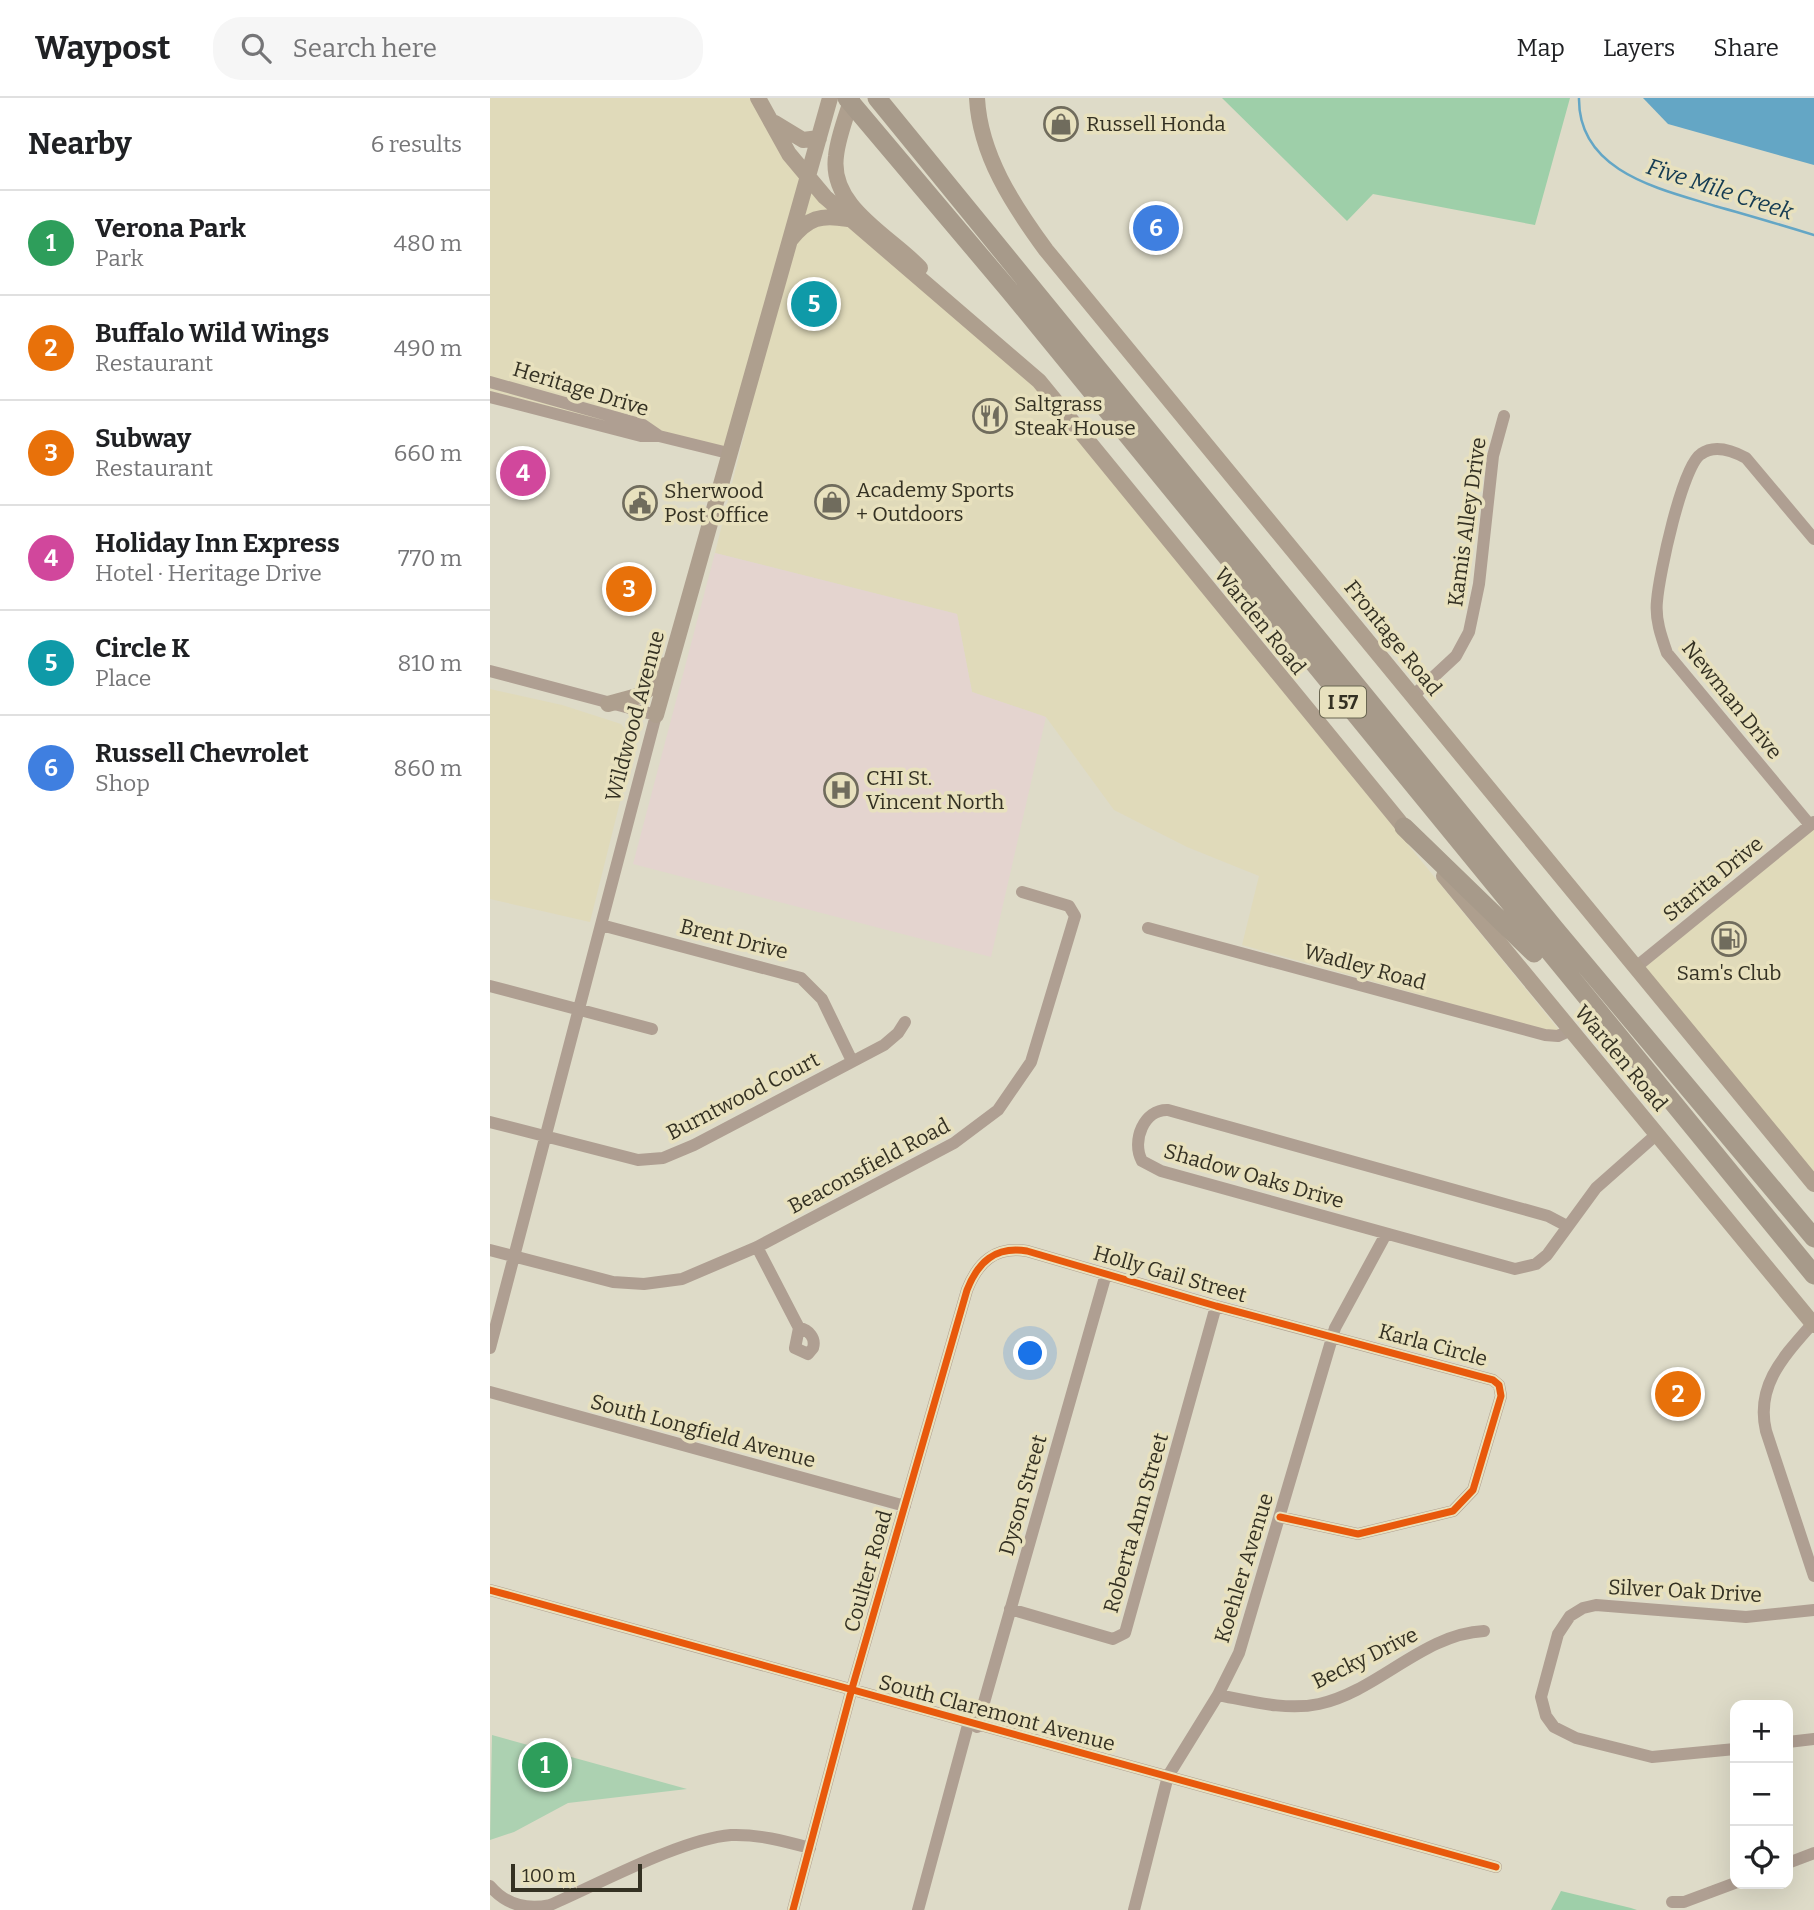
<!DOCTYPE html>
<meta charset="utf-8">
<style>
:root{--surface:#fff;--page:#f6f6f6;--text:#202124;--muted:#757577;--line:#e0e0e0;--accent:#706c5d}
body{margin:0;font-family:Bitter,serif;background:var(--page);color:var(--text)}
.controls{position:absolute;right:21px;bottom:21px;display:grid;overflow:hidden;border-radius:14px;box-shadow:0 7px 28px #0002}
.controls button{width:63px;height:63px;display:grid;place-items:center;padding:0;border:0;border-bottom:2px solid var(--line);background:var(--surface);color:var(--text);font:35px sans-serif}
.scale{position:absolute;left:21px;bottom:18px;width:131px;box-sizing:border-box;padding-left:7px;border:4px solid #343123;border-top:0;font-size:19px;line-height:24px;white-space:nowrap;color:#343123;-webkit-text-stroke:5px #e8e1be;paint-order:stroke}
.you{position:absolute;left:541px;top:1256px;width:24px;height:24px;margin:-18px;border:5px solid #fff;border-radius:50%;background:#1a73e8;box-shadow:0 0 0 10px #1a73e833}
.badge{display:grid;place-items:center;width:46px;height:46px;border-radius:50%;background:var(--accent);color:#fff;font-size:23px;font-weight:700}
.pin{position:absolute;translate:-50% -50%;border:4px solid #fff;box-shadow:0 2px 7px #0006}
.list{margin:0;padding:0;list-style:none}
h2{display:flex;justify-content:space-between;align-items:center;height:91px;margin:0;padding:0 28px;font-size:30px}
h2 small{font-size:23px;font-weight:400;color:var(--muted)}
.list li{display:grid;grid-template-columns:46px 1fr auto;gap:21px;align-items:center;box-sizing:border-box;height:105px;padding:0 28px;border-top:2px solid var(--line)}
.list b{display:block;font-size:26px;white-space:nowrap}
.list p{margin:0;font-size:23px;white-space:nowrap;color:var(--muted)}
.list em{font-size:23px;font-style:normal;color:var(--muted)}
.icon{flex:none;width:38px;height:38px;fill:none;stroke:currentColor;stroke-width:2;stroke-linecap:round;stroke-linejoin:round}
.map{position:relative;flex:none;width:1324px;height:1812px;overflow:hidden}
header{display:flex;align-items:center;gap:42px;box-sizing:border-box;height:98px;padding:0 35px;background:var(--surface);border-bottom:2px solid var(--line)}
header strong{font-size:33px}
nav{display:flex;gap:38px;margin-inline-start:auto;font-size:24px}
.search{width:490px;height:63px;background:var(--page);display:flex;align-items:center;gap:18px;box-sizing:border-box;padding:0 24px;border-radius:28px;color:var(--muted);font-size:26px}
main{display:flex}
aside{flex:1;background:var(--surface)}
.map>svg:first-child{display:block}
.built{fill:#e0daba}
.medical{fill:#e4d4cf}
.green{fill:#acd1b1}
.forest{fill:#9ecfa9}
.water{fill:#64a6c5}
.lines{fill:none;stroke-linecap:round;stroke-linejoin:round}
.stream{stroke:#64a6c5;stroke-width:2.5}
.minor{stroke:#af9f92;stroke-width:12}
.major{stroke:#ae9f8e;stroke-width:16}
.highway{stroke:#a79a8a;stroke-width:19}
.cycleway-casing{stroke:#e8e1be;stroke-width:11}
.cycleway{stroke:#e8590c;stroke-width:7}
.labels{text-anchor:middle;stroke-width:7;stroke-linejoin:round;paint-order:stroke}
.shield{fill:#e8e1be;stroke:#6a6652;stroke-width:2}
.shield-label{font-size:19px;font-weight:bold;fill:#343123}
.poi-label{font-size:21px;fill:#343123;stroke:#e8e1be;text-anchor:start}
.street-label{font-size:21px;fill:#343123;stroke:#e8e1be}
.water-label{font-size:23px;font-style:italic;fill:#143b52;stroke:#e8e1be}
</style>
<header>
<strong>Waypost</strong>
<div class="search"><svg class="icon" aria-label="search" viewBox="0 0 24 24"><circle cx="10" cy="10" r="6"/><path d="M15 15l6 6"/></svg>Search here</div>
<nav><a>Map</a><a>Layers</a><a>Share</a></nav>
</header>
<main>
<aside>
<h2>Nearby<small>6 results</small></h2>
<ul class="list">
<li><span class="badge" style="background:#2e9e5b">1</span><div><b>Verona Park</b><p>Park</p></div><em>480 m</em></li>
<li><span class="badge" style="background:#e8710a">2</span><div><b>Buffalo Wild Wings</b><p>Restaurant</p></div><em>490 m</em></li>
<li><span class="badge" style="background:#e8710a">3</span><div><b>Subway</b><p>Restaurant</p></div><em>660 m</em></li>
<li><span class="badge" style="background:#d1479c">4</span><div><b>Holiday Inn Express</b><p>Hotel · Heritage Drive</p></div><em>770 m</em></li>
<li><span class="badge" style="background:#0f9aa8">5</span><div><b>Circle K</b><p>Place</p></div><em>810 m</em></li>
<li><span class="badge" style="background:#3f7fe0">6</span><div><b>Russell Chevrolet</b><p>Shop</p></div><em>860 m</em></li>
</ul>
</aside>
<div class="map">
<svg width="1324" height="1812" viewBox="0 0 1324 1812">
<rect width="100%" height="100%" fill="#dedbc8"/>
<!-- built -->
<path class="built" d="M0,0h269l49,78 195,171 560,688 -321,-90 17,-69 -72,-29 -73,-37 -68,-93 -74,-25 -15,-78 -242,-61 88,-357 -75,257 -238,-57z
M0,591l72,16 59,19 14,18 -45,180 -100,-23z
M1324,724v363l-178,-218z"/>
<!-- medical -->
<path class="medical" d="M225,455l242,61 15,78 74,25 -55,240 -358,-93z"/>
<!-- green -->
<path class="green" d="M2,1637l195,54 -119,14 -54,29 -24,8z"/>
<!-- forest -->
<path class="forest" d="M732,0h348l-35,127 -162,-31 -26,27z
M1071,1793l70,17 6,2h-86z"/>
<!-- water -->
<path class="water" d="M1153,0h171v67l-146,-41z"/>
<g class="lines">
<!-- stream -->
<path class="stream" d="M1089,0c-1,74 81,91 136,108 33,9 66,19 99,29"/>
<!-- minor -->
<path class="minor" d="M0,284l153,43 16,11
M0,299l151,39h18l69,17
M0,573l166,44 -166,633
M923,598l43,-40 13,-24 10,-48 14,-128 11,-40
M1320,727l-143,-172c-6,-17 -12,-34 -10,-52 2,-26 25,-135 44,-147 14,-10 32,-3 45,4l68,81
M111,827l200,53 21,21 30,62
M658,830l397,107 13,1 13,-6
M1146,869l178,-145
M0,888l162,43
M0,1024l148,38 25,-2 31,-13 190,-100 14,-12 7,-11
M1077,1128l-19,-10 -380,-106c-24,-1 -37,31 -26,51l19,10 354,98 21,-5 11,-9 49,-67 61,-54
M267,1149l42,81
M0,1152l123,32 31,2 38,-5 75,-32 197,-104 44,-33 33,-48 44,-146 -6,-10 -47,-14
M1323,1225c-28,32 -58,62 -47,108l48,145
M309,1230c10,2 17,10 14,20l-5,6 -13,-6z
M0,1294l415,114
M0,1492c335,95 671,184 1006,277
M520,1511l103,30 12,-6 91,-327
M728,1597c32,6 68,16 101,9 59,-13 104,-70 165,-73
M487,1629l129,-453
M1298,1644l26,-3
M1245,1651l-83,8 -76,-19 -22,-11 -8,-11 -5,-19 17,-63 12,-18 13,-8 13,-3 150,12 68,-7
M1298,1765l26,-10
M0,1788c16,19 36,24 60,19 49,-21 131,-66 181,-70 27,-1 53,6 79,13
M1182,1804h12l51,-19
M303,1812l58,-218 116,-402c11,-28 28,-44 60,-39l189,55 277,74 6,5 2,11 -28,94 -20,21 -95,23 -78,-17
M428,1812l50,-185
M644,1812l34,-134 50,-81 21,-42 96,-325 51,-94"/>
<!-- major -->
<path class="major" d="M268,0l31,56 36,43 214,184 373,456
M362,0c-6,19 -14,39 -16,58 -7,51 54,80 84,112
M487,0c3,57 36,107 69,152l768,934
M285,25l28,17 16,-2
M301,141c17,-21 30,-25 56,-20
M118,606l33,-9 10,-8 14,-22
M166,617l174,-617
M954,778l370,449"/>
<!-- highway -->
<path class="highway" d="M357,0l162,192 805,985
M387,0l678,831 259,309
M914,729l130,126"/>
<!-- cycleway casing -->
<g class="cycleway-casing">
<path id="cycleway" d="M0,1492c335,95 671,184 1006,277
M303,1812l58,-218 116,-402c11,-28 28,-44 60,-39l189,55 277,74 6,5 2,11 -28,94 -20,21 -95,23 -78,-17"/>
</g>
<!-- cycleway -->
<use href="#cycleway" class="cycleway"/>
</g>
<!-- icons -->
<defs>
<g id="shop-ring" transform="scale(1.75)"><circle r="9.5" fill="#e8e1be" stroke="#706c5d" stroke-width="1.5"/><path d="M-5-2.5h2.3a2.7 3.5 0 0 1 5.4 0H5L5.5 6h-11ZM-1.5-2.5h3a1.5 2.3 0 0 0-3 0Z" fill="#706c5d"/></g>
<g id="restaurant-ring" transform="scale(1.75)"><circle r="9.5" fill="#e8e1be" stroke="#706c5d" stroke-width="1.5"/><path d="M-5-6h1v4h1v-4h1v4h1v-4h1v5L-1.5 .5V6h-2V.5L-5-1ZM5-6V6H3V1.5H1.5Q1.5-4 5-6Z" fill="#706c5d"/></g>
<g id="civic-ring" transform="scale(1.75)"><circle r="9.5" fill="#e8e1be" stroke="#706c5d" stroke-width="1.5"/><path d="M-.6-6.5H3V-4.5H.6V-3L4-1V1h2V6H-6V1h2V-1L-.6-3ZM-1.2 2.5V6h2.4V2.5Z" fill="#706c5d"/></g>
<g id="hospital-ring" transform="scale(1.75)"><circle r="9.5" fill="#e8e1be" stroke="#706c5d" stroke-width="1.5"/><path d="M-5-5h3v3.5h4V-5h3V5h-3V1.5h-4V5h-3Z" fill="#706c5d"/></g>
<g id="fuel-ring" transform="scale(1.75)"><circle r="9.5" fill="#e8e1be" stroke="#706c5d" stroke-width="1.5"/><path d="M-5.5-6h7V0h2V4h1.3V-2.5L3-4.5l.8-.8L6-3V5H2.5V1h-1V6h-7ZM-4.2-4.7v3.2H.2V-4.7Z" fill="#706c5d"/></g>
</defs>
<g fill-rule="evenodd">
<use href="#shop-ring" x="571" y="26"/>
<use href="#restaurant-ring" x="500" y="318"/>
<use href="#shop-ring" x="342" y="404"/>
<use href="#civic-ring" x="150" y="405"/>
<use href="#hospital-ring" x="351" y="692"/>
<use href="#fuel-ring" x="1239" y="841"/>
</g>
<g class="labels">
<!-- shield labels -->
<rect class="shield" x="830" y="588.5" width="46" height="31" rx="5"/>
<g class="shield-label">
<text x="853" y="611">I 57</text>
</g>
<!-- poi labels -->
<g class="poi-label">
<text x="596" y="33">Russell Honda</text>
<text x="524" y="313">Saltgrass<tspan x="524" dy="24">Steak House</tspan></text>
<text x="366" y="399">Academy Sports<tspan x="366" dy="24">+ Outdoors</tspan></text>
<text x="174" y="400">Sherwood<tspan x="174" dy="24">Post Office</tspan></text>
<text x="376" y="687">CHI St.<tspan x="376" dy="24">Vincent North</tspan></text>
<text x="1239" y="882" text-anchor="middle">Sam's Club</text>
</g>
<!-- street labels -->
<g class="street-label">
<text transform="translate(91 291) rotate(17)" y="7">Heritage Drive</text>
<text transform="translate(977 424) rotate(-82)" y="7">Kamis Alley Drive</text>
<text transform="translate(770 523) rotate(51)" y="7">Warden Road</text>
<text transform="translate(903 540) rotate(51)" y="7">Frontage Road</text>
<text transform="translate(1242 602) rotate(51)" y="7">Newman Drive</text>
<text transform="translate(145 618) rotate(-75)" y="7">Wildwood Avenue</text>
<text transform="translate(1223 781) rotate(-39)" y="7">Starita Drive</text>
<text transform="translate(244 841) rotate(14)" y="7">Brent Drive</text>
<text transform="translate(875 869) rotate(15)" y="7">Wadley Road</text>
<text transform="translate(1131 960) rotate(50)" y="7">Warden Road</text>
<text transform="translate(253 998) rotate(-27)" y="7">Burntwood Court</text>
<text transform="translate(379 1068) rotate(-28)" y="7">Beaconsfield Road</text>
<text transform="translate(764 1078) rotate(16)" y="7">Shadow Oaks Drive</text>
<text transform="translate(680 1176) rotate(16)" y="7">Holly Gail Street</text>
<text transform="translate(943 1247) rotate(15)" y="7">Karla Circle</text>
<text transform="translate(213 1333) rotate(15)" y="7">South Longfield Avenue</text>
<text transform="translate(533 1397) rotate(-74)" y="7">Dyson Street</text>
<text transform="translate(646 1425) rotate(-74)" y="7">Roberta Ann Street</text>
<text transform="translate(754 1470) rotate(-73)" y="7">Koehler Avenue</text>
<text transform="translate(378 1473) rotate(-74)" y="7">Coulter Road</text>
<text transform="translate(1195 1493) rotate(3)" y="7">Silver Oak Drive</text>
<text transform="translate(875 1560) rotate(-26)" y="7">Becky Drive</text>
<text transform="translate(507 1615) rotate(15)" y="7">South Claremont Avenue</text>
</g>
<!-- water labels -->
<g class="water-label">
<text transform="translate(1230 91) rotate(18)" y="8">Five Mile Creek</text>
</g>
</g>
</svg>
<div class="controls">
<button>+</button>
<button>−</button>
<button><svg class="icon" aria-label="locate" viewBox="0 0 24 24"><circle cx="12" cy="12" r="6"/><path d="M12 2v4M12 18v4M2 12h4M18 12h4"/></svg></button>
</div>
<div class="scale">100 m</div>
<div class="you"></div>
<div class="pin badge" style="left:55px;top:1667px;background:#2e9e5b">1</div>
<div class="pin badge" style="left:1188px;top:1296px;background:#e8710a">2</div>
<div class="pin badge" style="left:139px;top:491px;background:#e8710a">3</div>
<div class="pin badge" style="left:33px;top:375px;background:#d1479c">4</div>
<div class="pin badge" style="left:324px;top:206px;background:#0f9aa8">5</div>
<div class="pin badge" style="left:666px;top:130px;background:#3f7fe0">6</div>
</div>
</main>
